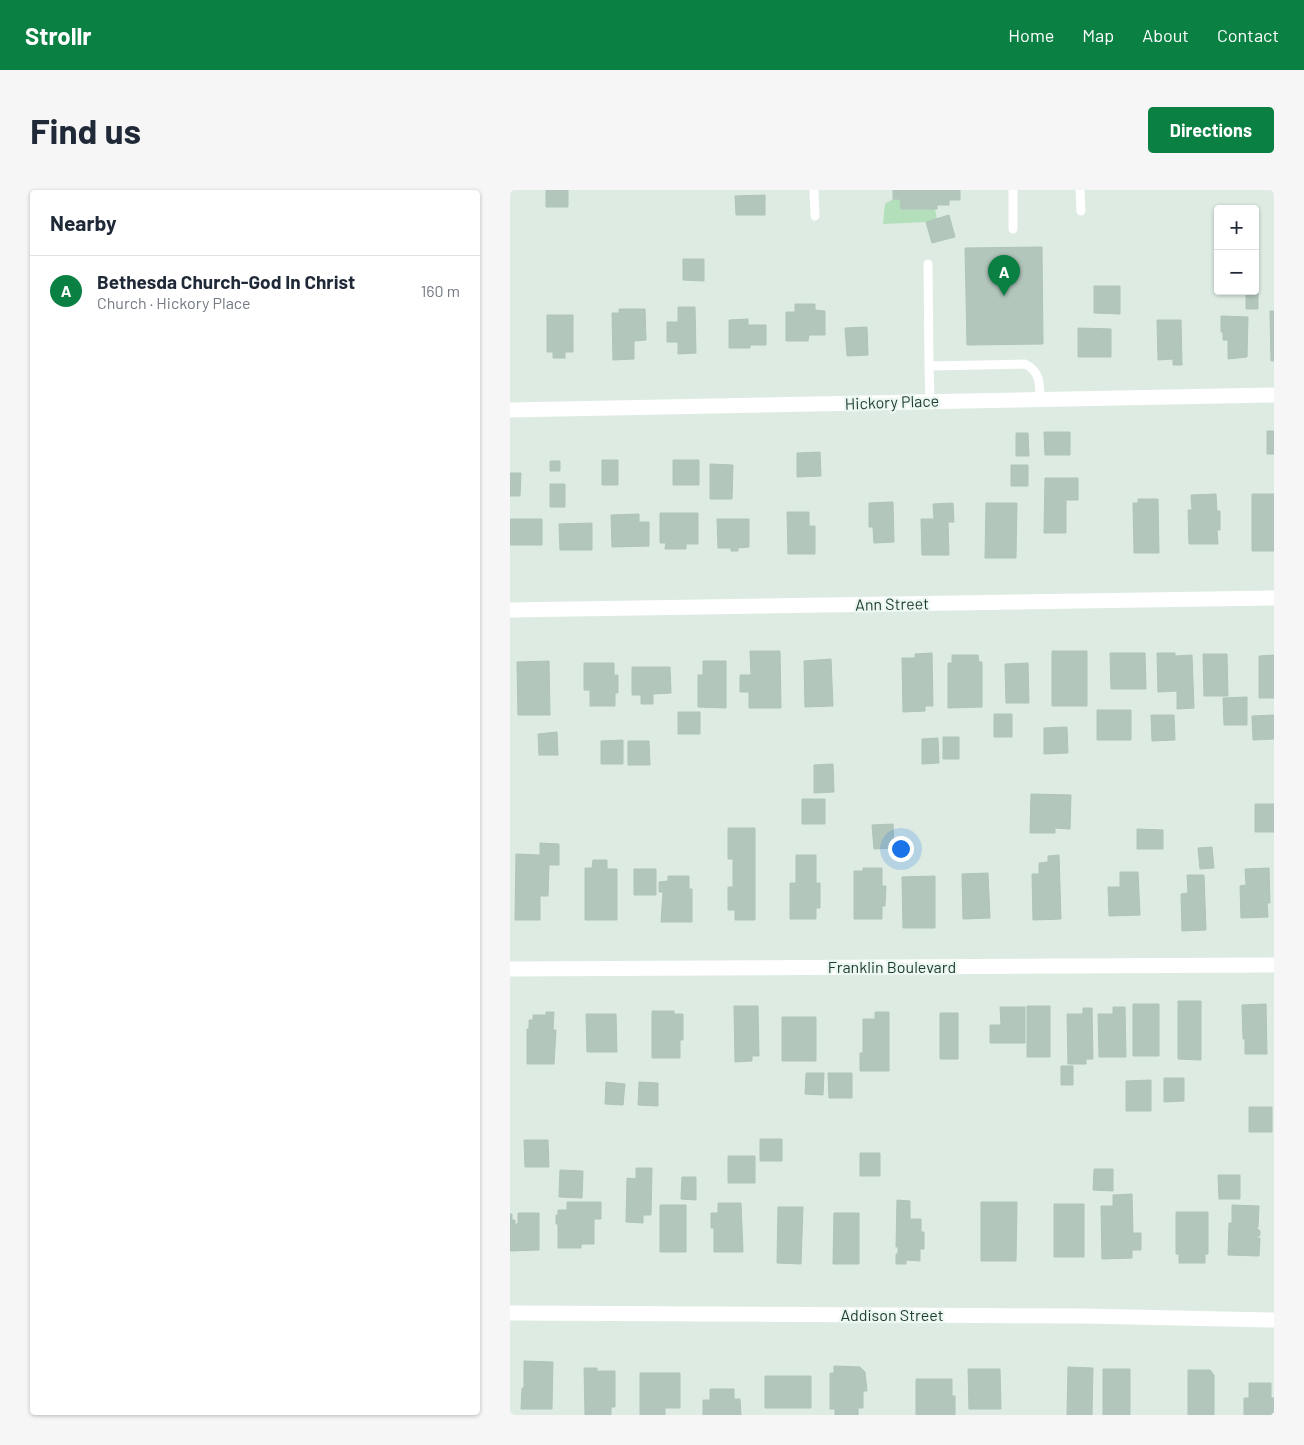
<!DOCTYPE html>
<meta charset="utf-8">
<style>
:root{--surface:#fff;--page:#f6f6f7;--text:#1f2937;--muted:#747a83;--line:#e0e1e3;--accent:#0b8043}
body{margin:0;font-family:Barlow,sans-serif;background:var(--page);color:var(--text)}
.controls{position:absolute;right:15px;top:15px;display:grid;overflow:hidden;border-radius:5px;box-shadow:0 1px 4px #0004}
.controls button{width:45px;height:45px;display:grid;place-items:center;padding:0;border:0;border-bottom:1px solid var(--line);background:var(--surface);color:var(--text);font:25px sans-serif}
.you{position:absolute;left:390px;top:658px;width:18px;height:18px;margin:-12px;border:4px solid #fff;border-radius:50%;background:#1a73e8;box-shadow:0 0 0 8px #1a73e833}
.badge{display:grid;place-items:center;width:32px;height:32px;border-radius:50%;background:var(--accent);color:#fff;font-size:16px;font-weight:700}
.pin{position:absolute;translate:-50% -41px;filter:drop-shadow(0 1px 2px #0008)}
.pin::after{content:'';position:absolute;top:26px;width:18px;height:15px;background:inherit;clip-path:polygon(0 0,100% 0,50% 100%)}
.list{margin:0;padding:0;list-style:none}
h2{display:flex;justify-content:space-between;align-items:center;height:65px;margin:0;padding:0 20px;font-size:21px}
h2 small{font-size:16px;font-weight:400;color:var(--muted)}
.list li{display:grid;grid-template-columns:32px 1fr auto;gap:15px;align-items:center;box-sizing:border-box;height:70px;padding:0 20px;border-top:1px solid var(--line)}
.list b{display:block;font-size:19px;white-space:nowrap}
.list p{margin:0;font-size:16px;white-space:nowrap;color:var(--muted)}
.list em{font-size:16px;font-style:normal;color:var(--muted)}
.map{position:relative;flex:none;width:764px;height:1225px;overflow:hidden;border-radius:5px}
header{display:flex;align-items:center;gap:30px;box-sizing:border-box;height:70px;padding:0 25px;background:var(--accent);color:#fff}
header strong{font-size:24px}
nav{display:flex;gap:28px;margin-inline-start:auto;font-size:18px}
.intro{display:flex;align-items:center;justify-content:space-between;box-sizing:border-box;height:120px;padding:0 30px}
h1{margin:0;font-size:35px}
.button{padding:12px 22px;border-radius:5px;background:var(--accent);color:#fff;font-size:18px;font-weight:700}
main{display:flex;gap:30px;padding:0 30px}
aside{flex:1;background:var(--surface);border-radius:5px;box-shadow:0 1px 4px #0004}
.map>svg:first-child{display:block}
.green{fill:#b3dfbb}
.building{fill:#b2c6bc;stroke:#afc5ba}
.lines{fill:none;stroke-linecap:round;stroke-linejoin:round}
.lane{stroke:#fff;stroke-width:9}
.street{stroke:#fff;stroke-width:15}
.labels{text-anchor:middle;stroke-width:4.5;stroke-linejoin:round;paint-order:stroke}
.street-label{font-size:16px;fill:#1d3c31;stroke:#edf7f1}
</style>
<header>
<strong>Strollr</strong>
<nav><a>Home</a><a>Map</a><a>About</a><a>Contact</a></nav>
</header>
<div class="intro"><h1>Find us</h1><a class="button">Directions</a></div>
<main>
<aside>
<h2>Nearby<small></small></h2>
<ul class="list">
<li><span class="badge">A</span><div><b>Bethesda Church-God In Christ</b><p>Church · Hickory Place</p></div><em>160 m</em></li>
</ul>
</aside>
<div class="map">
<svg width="764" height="1225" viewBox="0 0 764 1225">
<rect width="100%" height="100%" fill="#ddebe3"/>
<!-- green -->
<path class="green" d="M383,9h7l1,10h34l2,10 -11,3 -43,2 2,-20z"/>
<!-- building -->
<path class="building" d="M36,0h22v17h-22z
M383,0h67v10h-11v5h-12v4h-36l-1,-10h-7z
M255,5v20h-29l-1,-19z
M439,25l6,22 -23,6 -6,-21z
M532,57l1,97 -76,1 -2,-97z
M173,69h21v22l-21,-1z
M584,96h26v28l-26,-1z
M745,98h3v21h-12v-18h9z
M285,114h20v6l10,1v24h-16l-1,6h-22v-29h9z
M168,117h17l1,46 -18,1v-12h-11v-20h11z
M109,119h26l1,31 -12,1v18l-21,1 -1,-47h7z
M760,121h4v50h-3z
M37,125h26v37h-8v6h-12v-6h-6z
M711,126l27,1 -1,40 -19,2v-19h-5v-8h-2z
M238,129v6h18v20h-16v3h-21v-28z
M647,130h24l1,45h-9v-6l-15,1z
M357,137l1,28 -21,1 -2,-28z
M568,138l33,1v28h-33z
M757,241h7v23h-7z
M534,242h26v23h-25z
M506,243h12l1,23h-13z
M310,262l1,24 -24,1v-24z
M92,270h16v25h-16z
M163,270h26v25h-26z
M40,271h10v10h-10z
M200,274l23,1 -1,34h-22z
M501,275h17v21h-17z
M0,283h11l-1,23h-10z
M535,288h33v22h-12v33h-22z
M40,294h15v23h-15z
M706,304l1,17h3v19h-3l1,14h-29l-1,-34h4l-1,-15z
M742,304h22v57h-22z
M628,309h20l1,54h-25l-1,-50h5z
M383,312l1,40 -20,1 -1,-16h-4v-24z
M443,313l1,19h-6l1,33h-27l-1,-36h13l-1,-15z
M476,313h31l-1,55h-31z
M277,322h22v14h6v28h-27z
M150,323h38v31h-12v5h-21l1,-6h-6z
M129,324v8h10v24l-37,1 -1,-32z
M0,329h32v26h-32z
M207,329h32v28l-11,1v3h-7v-3h-13z
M82,333v27h-32l-1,-26z
M240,461h30l1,57h-32v-16h-9v-17h11z
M542,461h35v55h-35z
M422,463l1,53h-8v5l-22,1 -1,-54h13v-4z
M600,463h35l1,36h-35z
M647,463h18v3l17,-1 2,53 -17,1v-18l-19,1z
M693,464h24l1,42h-24z
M442,465h26l1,7h3v45l-34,1v-45h4z
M764,465v43h-15v-42z
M321,469l2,47 -28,1 -1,-46z
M39,471l1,54h-32l-1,-53z
M193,471h23v47l-28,-1v-32h5z
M74,473h30v12h4v18h-3v13h-25v-16h-6z
M518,473l1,40h-23l-1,-39z
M122,477h38l1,26 -18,1v10h-12v-9h-9z
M737,507v28h-23l-1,-27z
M587,520h34v30h-34z
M168,522h22v22h-22z
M484,524h18v23h-18z
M641,525h23l1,25 -23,1z
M764,525v24l-21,1 -1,-24z
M557,537l1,26 -24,1v-26z
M47,542l1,23h-19l-1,-21z
M433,547h16v22h-16z
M428,548l1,25 -17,1v-25z
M113,550v24h-22v-23z
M118,551h21l1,24h-22z
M323,574l1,28 -20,1v-28z
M521,604l40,1 -1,34 -15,-1v5h-25z
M292,609h23v25h-23z
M745,614h19v28h-19z
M383,634l1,24 -20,1 -2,-24z
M218,638h27v92h-20v-10h-7v-23h5v-28h-5z
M627,639l26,1v19h-26z
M30,653l19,1v21h-10l-1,31h-8v24h-25l1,-66 24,1z
M702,657l2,21 -14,1 -2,-21z
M286,665h20v28h4v25h-4v11h-26v-36h6z
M549,665l2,64 -28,1 -1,-46h7v-11l9,-1v-6z
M83,670h14v9h10v51h-32v-52h7z
M353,678h19v18h4l-1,20h-3v13h-28v-48h9z
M759,678l1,35h-3l1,14 -27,1 -1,-32 6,-1 -1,-16z
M124,679h22v26h-22z
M610,682h18l2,43 -31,1 -1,-29h12z
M478,683l2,45 -27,1 -1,-45z
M677,685h17l2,55 -24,1 -1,-37 7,-1z
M158,686h21v13h3v33h-31l2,-30h-4v-10l9,-1z
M425,686v52h-32l-1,-51z
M668,811h23v59l-23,-1z
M623,814h26v52h-26z
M756,814l1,50h-22v-15h-2l-1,-34z
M224,816h24l1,50h-7v5l-17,1z
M517,816h23v51h-23z
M490,817h25v36h-35v-18h11z
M603,817h12l1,50h-27l-1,-43h15z
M573,818h9l1,51h-7v5h-18l-1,-50h16z
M142,821h22v3h9v26h-3v18h-28z
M36,822h8l-1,18h3l-2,34h-27v-35h2v-9h4v-5h13z
M365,822h14v59h-29v-18h3v-34h12z
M430,823h18v46h-18z
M76,824h30l1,38h-30z
M272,827h34v44h-34z
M551,876h12v19h-12z
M296,883h18l-1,22 -18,-1z
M318,883h24v25h-23z
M654,888h20v23l-20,1z
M641,890v31h-25v-30z
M96,892l19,2 -2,21 -18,-1z
M129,892l19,1v23l-20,-1z
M739,917h23v25h-23z
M250,949h22v22h-22z
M14,950h24l1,27h-24z
M350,963h20v23h-20z
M218,966h27v27h-27z
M126,978h16l-1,47h-8v8l-17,-1 1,-44 9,1z
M584,979h19v22l-20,-1z
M50,980l23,1 -1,27 -23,-1z
M708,985h22v24h-21z
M172,987h14v23l-15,-1z
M622,1004l1,39h8v17h-9v8l-30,1 -1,-53h12v-11z
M387,1010l13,1v18h11v13h3v17h-4v12l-14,-1v4h-10v-10h2v-7h-2z
M57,1012h34v17h-7v25h-13v4h-23v-24h-2v-9h2v-5h9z
M471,1012h36l-1,59h-35z
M208,1013h23l2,49h-29v-24h-3v-15h7z
M544,1014h30v53h-30z
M150,1015h26v47h-26z
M722,1015l27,1 -1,21h-2l4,4v4l-4,3h4l-1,18 -31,-1 1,-32h3z
M268,1017h25l-2,57 -24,-1z
M666,1022h32v42h-3v9h-26v-9h-3z
M8,1023h21v37l-29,1v-37h2v6h3v4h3z
M324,1023h25v51h-26z
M14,1171l29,1 -1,47h-31l1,-21h2z
M324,1176l26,1 5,5 2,19h-4v17h-5v7h-23v-6h-5v-36h4z
M558,1177l25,1 -1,47h-25z
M74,1178h13v3h18v36h-4v8h-26z
M458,1179h32l1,40h-32z
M593,1179h27v46h-27z
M678,1180h22l4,5v40h-26z
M130,1183h40v35h-15v7h-25z
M255,1186h46v32h-46z
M406,1189h36v17h3v19h-39z
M739,1193h22v15h3v17h-30v-17h5z
M200,1199h24v10h6l1,16h-38v-15h7z"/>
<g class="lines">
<!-- lane -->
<path class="lane" d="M304,0l1,26
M503,0v39
M570,0l1,21
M418,74l1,102
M420,211l-1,-35 96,-2c15,7 15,20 15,35"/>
<!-- street -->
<path class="street" d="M0,220l764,-15
M0,420l764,-12
M0,779l764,-4
M0,1123l573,3 191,4"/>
</g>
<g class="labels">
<!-- street labels -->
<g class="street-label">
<text transform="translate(382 212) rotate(-2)" y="6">Hickory Place</text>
<text transform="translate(382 414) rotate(-1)" y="6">Ann Street</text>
<text x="382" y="783">Franklin Boulevard</text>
<text x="382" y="1131">Addison Street</text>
</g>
</g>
</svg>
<div class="controls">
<button>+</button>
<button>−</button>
</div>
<div class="you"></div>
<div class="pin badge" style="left:494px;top:106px">A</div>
</div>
</main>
